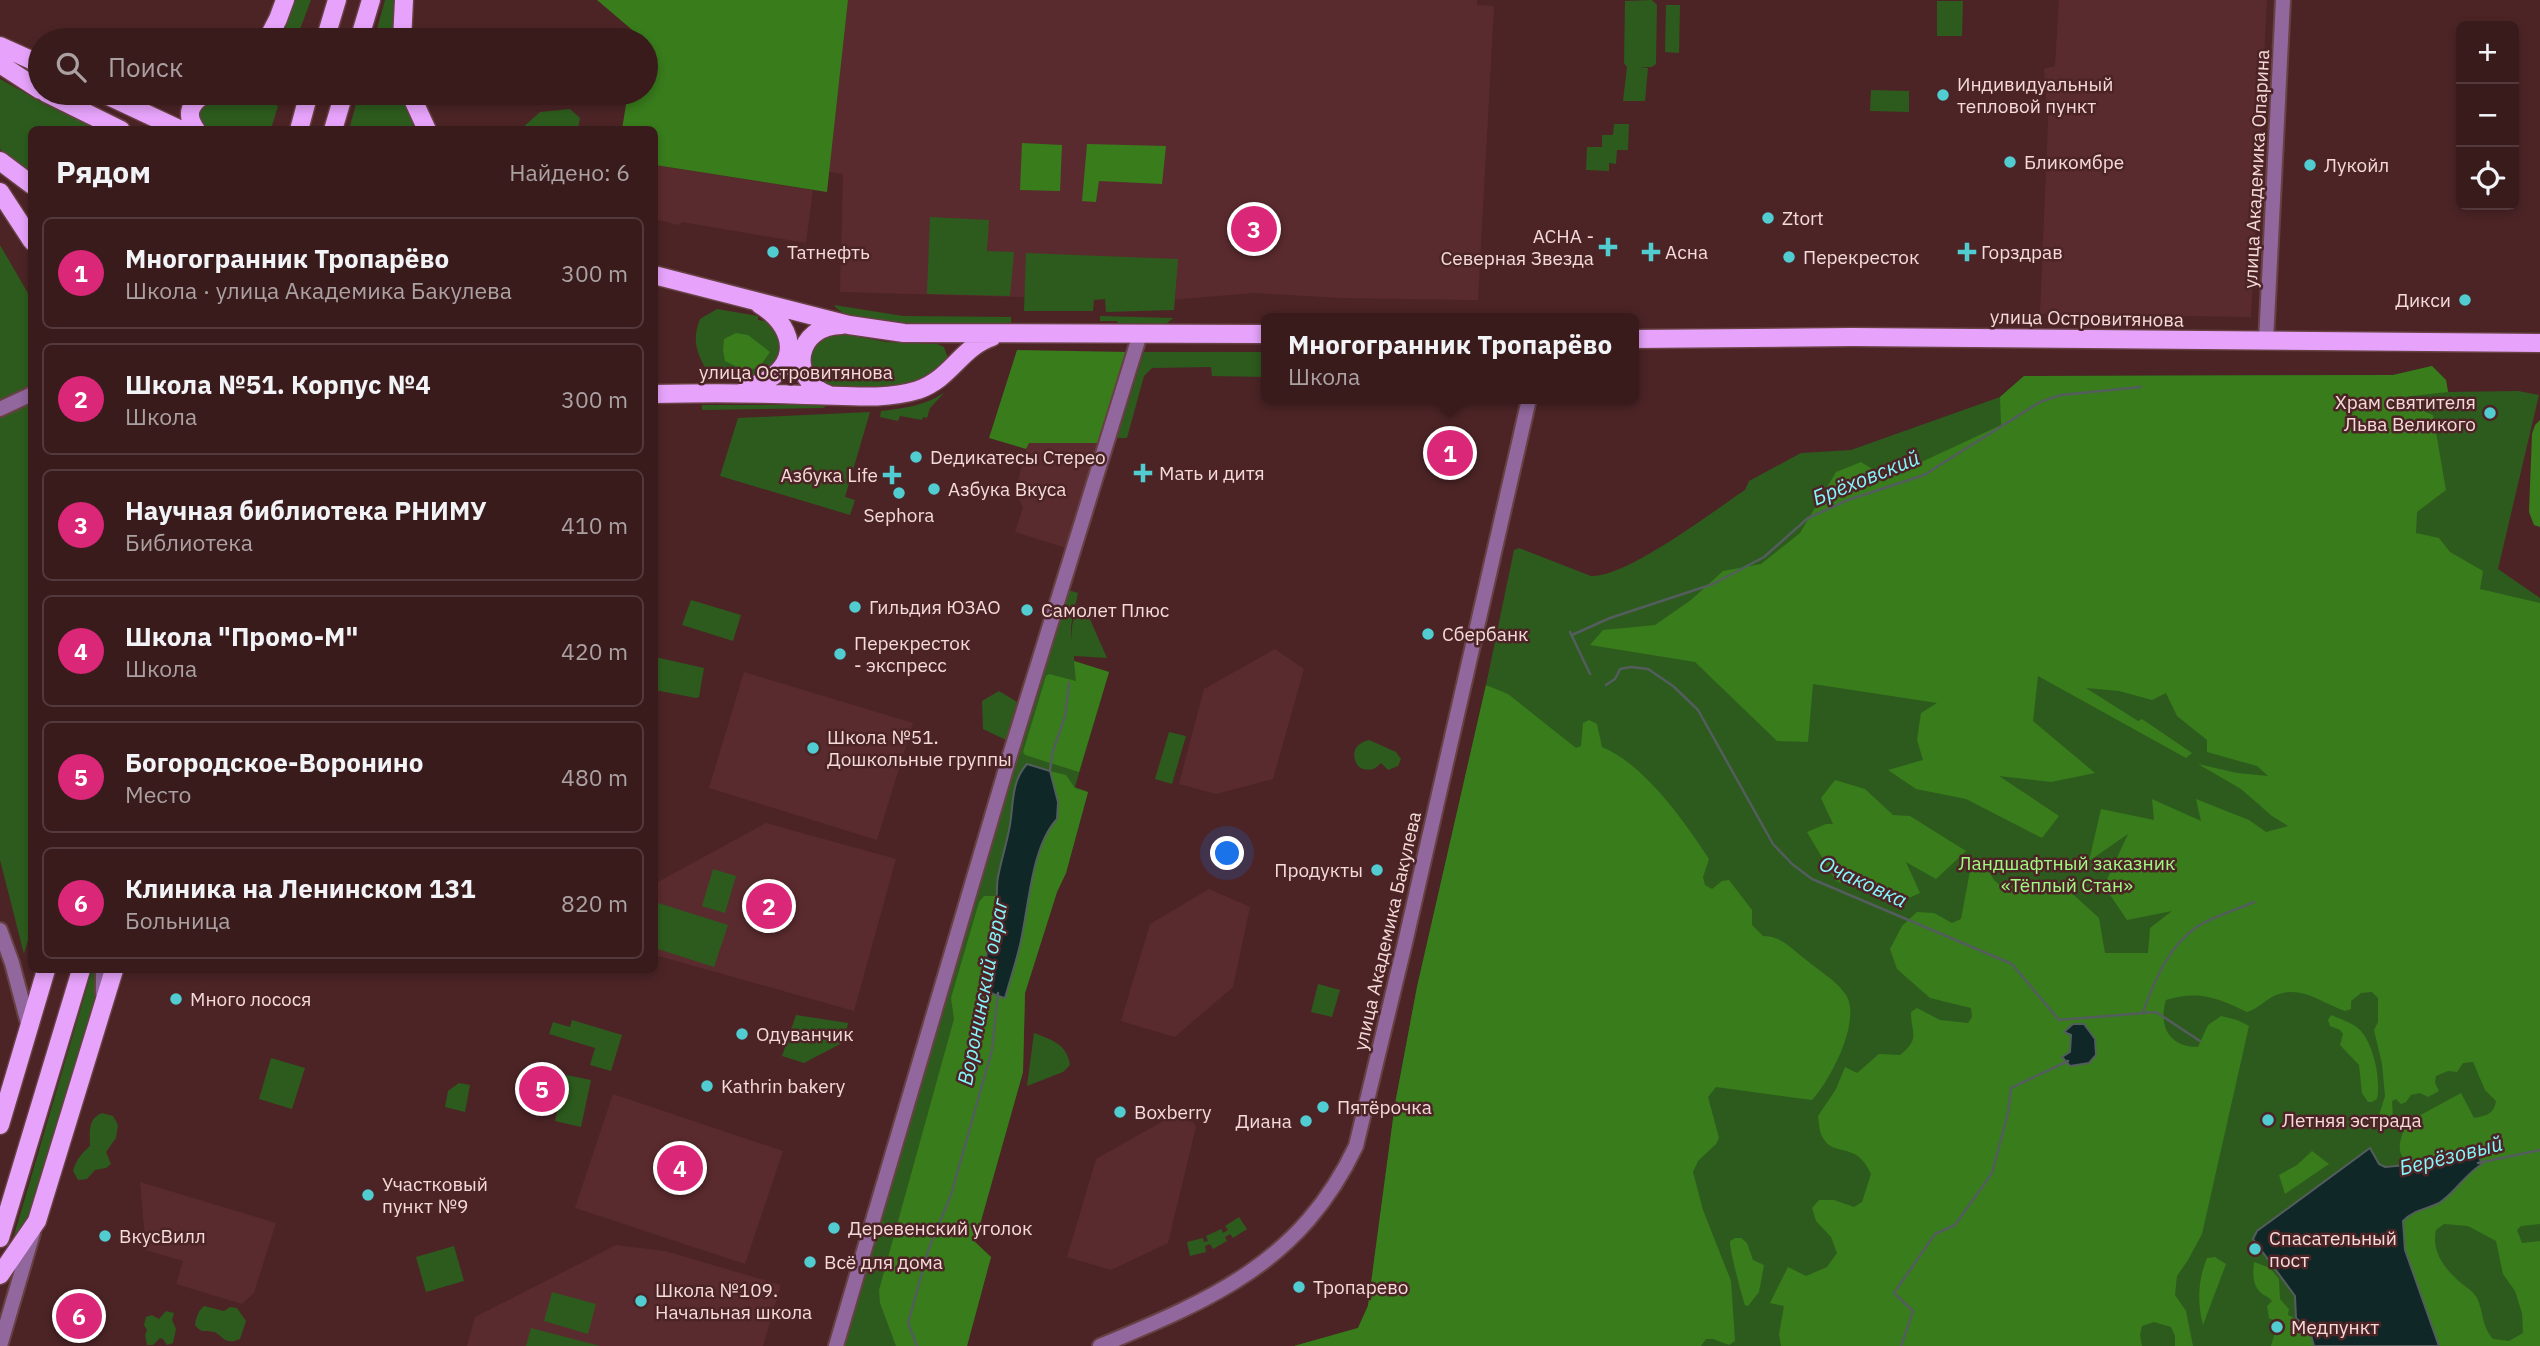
<!DOCTYPE html>
<html lang="ru">
<meta charset="utf-8">
<style>
:root{--surface:#391b1c;--page:#402425;--text:#f1f3f6;--muted:#aba1a3;--line:#53393b;--accent:#db2777}
body{margin:0;font-family:"IBM Plex Sans",sans-serif;background:var(--page);color:var(--text)}
.controls{position:absolute;right:21px;top:21px;display:grid;overflow:hidden;border-radius:10px;box-shadow:0 4px 10px #0003}
.controls button{width:63px;height:63px;display:grid;place-items:center;padding:0;border:0;border-bottom:2px solid var(--line);background:var(--surface);color:var(--text);font:35px sans-serif}
.you{position:absolute;left:1228px;top:854px;width:24px;height:24px;margin:-18px;border:5px solid #fff;border-radius:50%;background:#1a73e8;box-shadow:0 0 0 10px #1a73e833}
.badge{display:grid;place-items:center;width:46px;height:46px;border-radius:50%;background:var(--accent);color:#fff;font-size:23px;font-weight:700}
.pin{position:absolute;translate:-50% -50%;border:4px solid #fff;box-shadow:0 2px 7px #0006}
.popup{position:absolute;left:1261px;top:313px;width:378px;height:91px;box-sizing:border-box;display:grid;place-content:center;border-radius:10px;background:var(--surface);filter:drop-shadow(0 2px 5px #0005);font-size:23px;white-space:nowrap;color:var(--muted)}
.popup b{font-size:26px;color:var(--text)}
.popup::after{content:'';position:absolute;left:50%;top:100%;margin-left:-14px;border:14px solid transparent;border-top-color:var(--surface)}
.list{margin:0;padding:0;list-style:none}
h2{display:flex;justify-content:space-between;align-items:center;height:91px;margin:0;padding:0 28px;font-size:30px}
h2 small{font-size:23px;font-weight:400;color:var(--muted)}
.list li{display:grid;grid-template-columns:46px 1fr auto;gap:21px;align-items:center;box-sizing:border-box;height:112px;margin:0 14px 14px;padding:0 14px;border:2px solid var(--line);border-radius:10px}
.list b{display:block;font-size:26px;white-space:nowrap}
.list p{margin:0;font-size:23px;white-space:nowrap;color:var(--muted)}
.list em{font-size:23px;font-style:normal;color:var(--muted)}
.icon{flex:none;width:38px;height:38px;fill:none;stroke:currentColor;stroke-width:2;stroke-linecap:round;stroke-linejoin:round}
.map{position:relative;flex:none;width:2540px;height:1346px;overflow:hidden}
.search{position:absolute;background:var(--surface);box-shadow:0 4px 10px #0003;left:28px;top:28px;width:630px;height:77px;display:flex;align-items:center;gap:18px;box-sizing:border-box;padding:0 24px;border-radius:38px;color:var(--muted);font-size:26px}
.panel{position:absolute;background:var(--surface);box-shadow:0 4px 10px #0003;left:28px;top:126px;width:630px;height:847px;border-radius:10px}
.map>svg:first-child{display:block}
.built{fill:#5a2b2e}
.green{fill:#2d5b1d}
.forest{fill:#387c1c;fill-rule:evenodd}
.water{fill:#0f2727;stroke:#545d5d;stroke-width:2}
.lines{fill:none;stroke-linecap:round;stroke-linejoin:round}
.stream{stroke:#545d5d;stroke-width:2.5}
.minor-casing{stroke:#674143;stroke-width:18}
.major-casing{stroke:#674143;stroke-width:21}
.minor{stroke:#91679d;stroke-width:14}
.major{stroke:#e7a3fb;stroke-width:18}
.poi-dot{fill:#51ccd1;stroke:#4c2426;stroke-width:2.5}
.labels{text-anchor:middle;stroke-width:5;stroke-linejoin:round;paint-order:stroke}
.poi-label{font-size:19px;fill:#f5dada;stroke:#4c2426;text-anchor:start}
.street-label{font-size:19px;fill:#f5dada;stroke:#4c2426}
.park-label{font-size:19px;fill:#a0f983;stroke:#4c2426}
.water-label{font-size:21px;font-style:italic;fill:#84f7fc;stroke:#4c2426}
</style>
<div class="map">
<svg width="2540" height="1346" viewBox="0 0 2540 1346">
<rect width="100%" height="100%" fill="#4c2426"/>
<!-- built -->
<path class="built" d="M848,0h629v5l17,1 -16,294 -138,-2 -86,-5 -72,6h-88l-254,-7 3,-118 -14,-2z
M2059,0h208l-16,317 -211,-3 8,-193 -4,-52 11,-3z
M654,165l159,25 -7,53 -124,-21 -4,3 -23,-6z
M1028,443h73l-32,106 -54,-17 8,-25 -8,-15z
M1275,649l29,20 -31,110 -57,15 -37,-10 25,-95z
M744,672l169,51 -36,117 -168,-52z
M766,823l130,36 -42,152 -199,-56 -1,-71z
M1209,889l41,18 -17,80 -58,50 -54,-16 29,-97z
M613,1094l170,57 -38,113 -170,-56z
M1186,1108l10,19 -28,116 -57,27 -44,-13 29,-98z
M140,1182l136,41 -22,70 -12,11 -66,-20 7,-23 -37,-11z
M616,1245l49,6 116,34 -18,61h-296l8,-29z"/>
<!-- green -->
<path class="green" d="M295,0h16l-15,40h-17l4,-5z
M385,0h10l-3,40h-18z
M1652,0l5,5 -1,59 -4,3h-12l8,1 -3,33h-22l4,-34 -3,-4 1,-62z
M1937,1h26l-1,35h-25z
M1666,5h14l-1,48 -14,-1z
M0,79l47,26 52,24 -67,1 -1,44 -31,-25z
M1871,90l38,1v21l-39,-1z
M223,93h40l15,13 -7,23h-64l-6,-2c-4,-24 2,-25 22,-34z
M359,93h42l14,36 -66,1z
M570,109l10,9 -2,11h-57l19,-17z
M1614,124h15l-1,26h-11l-1,14 -7,-1v8l-23,-1 1,-23h15v-12h11z
M930,217l59,3 -2,31 27,1 -4,44 -83,-2z
M0,245l32,55v626l-8,28 -24,-94z
M1026,253l152,6 -4,51 -68,2 -1,-13 -11,1 -1,11h-69z
M834,305l69,11 108,1v9c-33,0 -162,5 -177,-21z
M717,309l41,7v4l12,2 10,12 1,18 -7,15 -18,11 -49,-7c-11,-19 -15,-32 -7,-52z
M1100,316l73,2 -8,7h-47l-1,-4h-17z
M832,332l54,10 51,2 7,3 4,11 -8,12 -29,14 -15,3h-64l-22,-12 -1,-29z
M1144,352h122v25l-54,-1 -1,-9 -59,1 -8,8 -17,62h-10z
M2432,366l14,14 2,12 70,-1 21,4 -41,174 42,29v748h-1246l64,-18 10,-23 27,-201 22,-117 69,-302 28,-135 5,-2 72,28c35,2 121,-64 154,-86l4,-9 52,-28 50,-3 149,-53 24,-21 369,-1z
M945,392l-15,16 -3,10 -4,-1 -1,3 -22,-4 -2,5 -18,-4 1,-6c24,-3 44,-5 64,-19z
M702,405h126l-5,3 -121,2z
M870,412l-25,85 10,3 -5,15 -130,-39 18,-58z
M1068,590l10,3 -7,33 1,15v-15l5,-21 11,10 19,43 -33,-2v5l35,11 -34,115 13,5 -22,81 -9,19 -32,101 -2,79 -48,170 16,15 -24,89h-126z
M691,600l50,15 -8,26 -51,-16z
M655,657l49,11 -5,29 -3,1 -41,-8z
M999,691l18,11 -11,38 -23,-11 -1,-28z
M1169,732l17,4 -14,48 -17,-5z
M1369,740l27,12 5,7 -3,7 -10,4 -7,-7c-7,8 -15,9 -23,3 -8,-12 -3,-23 11,-26z
M713,869l23,7 -11,37 -23,-7z
M655,902l73,23 -14,42 -59,-19z
M92,970h7l-2,29 -62,215 -25,35z
M1318,984l22,6 -8,27 -21,-5z
M796,1015l52,8 -4,19 -40,21 -22,-7z
M572,1020l50,15 -11,36 -21,-6 5,-17 -46,-14 4,-12 17,5z
M1034,1033c18,7 33,11 36,32l-7,7 -36,14z
M271,1058l34,10 -13,41 -33,-10z
M566,1075l25,5 -10,47 -26,-6z
M459,1083l11,2 -5,27 -20,-5 3,-16z
M102,1113l11,3 5,9 -2,13 -10,14 5,12 -5,4 -11,2 -8,9 -9,1 -5,-9c3,-11 9,-18 17,-25 0,-13 -3,-27 12,-33z
M1239,1217l8,12 -14,9 -3,-4 -5,3 2,4 -14,8 -3,-5 -5,2 1,6 -16,4 -3,-14 16,-4 1,4 4,-1 -2,-5 15,-7 2,4 5,-3 -3,-4z
M454,1246l10,35 -38,11 -10,-35z
M552,1292l44,12 -8,30 -44,-13z
M204,1306l20,5 6,-4 7,1 9,13 -6,18c-14,6 -16,-1 -25,-7 -10,-2 -13,2 -20,-7 1,-7 3,-14 9,-19z
M166,1311l8,2 -2,7 4,9 -3,14 -6,2 -4,-6 -3,-1 -7,7h-6l-2,-10 2,-5 -3,-5 2,-8 6,-2 7,4z
M531,1328l69,18h-74z"/>
<!-- forest -->
<path class="forest" d="M597,0h251l-21,192 -172,-27 -1,-35 -32,-1 6,-36h18v-53h-10l1,-6z
M1022,143l40,2 -2,46 -40,-1z
M1087,144l79,2 -4,38 -63,-3 -3,21 -14,-1z
M736,333l12,2 22,17 -12,17 -19,-1 -14,-7 -2,-11 1,-11z
M1017,350l111,2 -27,91h-72l-3,6 -37,-11z
M2432,366l14,14 2,12 -54,6 39,17 13,75 -29,22 -1,21 23,5 11,14 33,19 -3,18 60,14v621l-19,2 -4,4 5,13 18,-2v105h-101l-34,-96 -2,-29 79,-57 -4,-7 -29,-1 -18,7 -18,3c-20,-12 -13,-24 -7,-43l55,-30 13,25c12,-2 20,-4 22,-17l-11,-11 -12,-28 -10,1 -6,9 -9,-1 -12,5 -1,7 4,8 -11,6 -8,-4 -9,2 -5,7 -5,2 -5,-5 -4,2 1,15 -6,6 -8,-7 6,-19 -3,-32 -8,-34 4,-8v-24l-6,-6 -11,1 -10,8v8l-6,2c-24,-8 -43,-26 -69,-16 -11,5 -18,14 -29,17 -30,-14 -47,-22 -81,-12 -8,26 3,47 32,47l10,-22 13,-9 16,4 12,6 -47,208 -14,26 -11,16 -2,19 11,16 7,35h-18v-10l-4,-9 -17,-5 -12,4 -2,9 2,11h-361l-2,-12 5,-28 -14,-3 18,-36 18,9 21,-9 10,-14 -6,-16 -15,-16 -4,-13 7,-8h15l20,7 8,-5 9,-28c-15,-34 -37,-16 -48,-36 -4,-6 -4,-16 -5,-22l18,-27 9,-22 12,6 22,-19 21,1c21,-17 11,-21 11,-43l6,-4 23,12 28,3 4,-6 -1,-9 -41,-10 -33,-29 -7,-20 12,-23 15,-14 17,1 18,10 9,-4 9,-48 7,-9 8,2 9,16 9,8 33,-9 28,7 35,32 6,35h43l2,-25 22,-17 -45,9 -23,-34 24,-52 -39,27 12,-52 53,11 -2,-21 49,22 -5,-22 53,21 17,12 22,-6 -16,-10 -31,-27 -43,-25 39,9 31,3 -11,-10 -50,-14v-12l-30,-24 -11,-23 -14,7 -33,-9 -33,-3 52,33 4,-2 50,34 -6,5 -148,-82 -5,45 62,52 -44,9 -52,-6 60,40 -17,22 -76,-39 -50,-10 -28,-19 35,-10 -6,-20 4,-27 16,-10 -124,-19 -5,58 -31,-1 -82,-79 -105,-17 13,-15 52,-5 36,-25 32,-29 38,-7 39,-31 36,-61 25,-10 26,16 114,-53 -1,-28 24,-21 369,-1zM2444,1224l24,2 28,15 7,33 12,17 7,22 1,20 -14,8 -16,-2c-12,-14 -9,-26 -16,-41 -4,-7 -10,-10 -16,-15 -16,-14 -30,-31 -25,-53z
M2540,420v107l-6,-2 -5,-13 3,-78 3,-9z
M1074,661l35,11 -30,100 -54,-17 -2,-3 23,-76 3,-2 27,7z
M1486,685l22,9 68,54 5,-2 2,-23 6,-3 8,4 5,23c42,17 83,75 107,112l-6,18 2,8 7,4 10,-8 7,-1 23,30v15l11,11c18,0 28,12 42,23 13,11 32,22 41,36 16,25 -16,86 -34,105l-96,-13 -8,10 11,41 -3,6 -18,17 -5,11 10,38 28,71 4,60 -6,4 -16,-6h-7l-5,7h-407l64,-18 10,-22 27,-202 22,-117z
M1050,771l16,4 9,13 13,4 -22,81 -9,19 -32,101 -2,79 -48,170 16,15 -24,89h-71l-16,-43 -1,-13 75,-271 -3,-21 28,-96 5,-6h13l-6,28 -5,58 19,15c5,-17 11,-35 15,-53 10,-38 10,-95 37,-125l1,-17z
M1835,780l30,9 28,26 17,1 56,35 -30,28 -30,-17 14,31 -20,9 -64,-21 -29,-49 19,-8h7l-12,-26z
M2331,1015c9,4 23,8 30,16 13,15 20,49 16,68l-5,3h-4l-6,-9 -3,-28 -19,-20 3,-11 -3,-4 -10,-4 -2,-6z
M2312,1151l17,13 -44,30 -6,-19 18,-10z
M1735,1238h6l6,5 6,17 11,5 -5,27 -11,14 -3,-1c-3,-8 -16,-57 -15,-64z
M2215,1257l11,7 -23,61c-6,-22 -5,-46 4,-67z
M2254,1262l16,6 9,11 1,20 9,10 -1,6c14,5 22,17 26,31h-43l4,-14 5,-1v-7l-11,-6 -2,-12 5,-5c-3,-4 -7,-5 -11,-8 -9,-8 -8,-20 -7,-31z"/>
<!-- water -->
<path class="water" d="M1027,764l23,7 8,31 -1,17c-26,28 -28,88 -37,126 -4,17 -10,35 -15,53 -9,-3 -18,-4 -19,-15 -3,-24 5,-51 9,-74 3,-11 1,-22 3,-32 3,-16 8,-31 11,-47 5,-22 1,-48 18,-66z
M2073,1024h11l11,15 1,16 -7,8 -19,3 -8,-9 8,-5 1,-17 -7,-3z
M2370,1148l9,16 6,3 46,-4 18,-7 30,1 3,7c-17,10 -27,29 -43,39 -12,6 -26,7 -36,18l2,29 34,96h-125l-4,-15 -14,-13 -1,-22 -42,-57 4,-8z"/>
<g class="lines">
<!-- stream -->
<path class="stream" d="M1570,632l20,42
M1572,635l38,-17 103,-34 51,-27 44,-39 40,-18 76,-25 116,-73 21,-7 80,-8
M1606,685l9,-6 5,-10 11,-2 17,2 25,17 25,24 75,134 19,20 20,15 200,85 47,56 97,-8 44,29
M1050,771l2,-17 13,-38 4,-33
M2143,1012c12,-32 25,-66 55,-86 17,-10 38,-16 56,-24
M2478,1163l62,-13
M917,1346l-9,-23 21,-75 22,-53 41,-145 6,-57
M1901,1346l12,-35 -19,-18 41,-59 20,-9 37,-52 16,-60 3,-25 57,-27"/>
<!-- minor casing -->
<g class="minor-casing">
<path id="minor" d="M2266,341l17,-341
M0,409l32,-15
M0,930l12,33 17,64
M103,970v23
M0,1346l33,-113
M836,1346l174,-591 130,-421
M1100,1346c113,-47 201,-84 256,-200l49,-203 124,-544"/>
</g>
<!-- major casing -->
<g class="major-casing">
<path id="major" d="M267,40l11,-21 7,-19
M325,40l12,-40
M359,40l12,-40
M402,40l2,-40
M0,46l40,18
M0,64l40,26
M46,93l75,37
M102,93l79,37
M140,93h34
M410,93l17,37
M196,130c-12,-17 -5,-27 10,-37
M299,130l10,-37
M333,130l11,-37
M0,161l32,24
M0,192l32,49
M654,275l195,50 55,8 362,1
M1634,339l218,-2 688,6
M747,387c51,-11 56,-56 12,-83
M654,394c51,-1 101,-1 151,1 37,0 78,6 113,-5 34,-12 42,-42 74,-53
M829,395c-43,-16 -33,-70 13,-70
M0,1125l46,-155
M0,1238l81,-268
M0,1275l37,-54 77,-251"/>
</g>
<!-- minor -->
<use href="#minor" class="minor"/>
<!-- major -->
<use href="#major" class="major"/>
</g>
<!-- markers -->
<g class="poi-dot">
<circle cx="1943" cy="95" r="7"/>
<circle cx="2010" cy="162" r="7"/>
<circle cx="2310" cy="165" r="7"/>
<circle cx="1768" cy="218" r="7"/>
<path d="M1604.5 236.5h7v7h7v7h-7v7h-7v-7h-7v-7h7z"/>
<circle cx="773" cy="252" r="7"/>
<path d="M1647.5 241.5h7v7h7v7h-7v7h-7v-7h-7v-7h7z"/>
<path d="M1963.5 241.5h7v7h7v7h-7v7h-7v-7h-7v-7h7z"/>
<circle cx="1789" cy="257" r="7"/>
<circle cx="2465" cy="300" r="7"/>
<circle cx="2490" cy="413" r="7"/>
<circle cx="916" cy="457" r="7"/>
<path d="M1139.5 462.5h7v7h7v7h-7v7h-7v-7h-7v-7h7z"/>
<path d="M888.5 464.5h7v7h7v7h-7v7h-7v-7h-7v-7h7z"/>
<circle cx="934" cy="489" r="7"/>
<circle cx="899" cy="493" r="7"/>
<circle cx="855" cy="607" r="7"/>
<circle cx="1027" cy="610" r="7"/>
<circle cx="1428" cy="634" r="7"/>
<circle cx="840" cy="654" r="7"/>
<circle cx="813" cy="748" r="7"/>
<circle cx="1377" cy="870" r="7"/>
<circle cx="176" cy="999" r="7"/>
<circle cx="742" cy="1034" r="7"/>
<circle cx="707" cy="1086" r="7"/>
<circle cx="1323" cy="1107" r="7"/>
<circle cx="1120" cy="1112" r="7"/>
<circle cx="2268" cy="1120" r="7"/>
<circle cx="1306" cy="1121" r="7"/>
<circle cx="368" cy="1195" r="7"/>
<circle cx="834" cy="1228" r="7"/>
<circle cx="105" cy="1236" r="7"/>
<circle cx="2255" cy="1249" r="7"/>
<circle cx="810" cy="1262" r="7"/>
<circle cx="1299" cy="1287" r="7"/>
<circle cx="641" cy="1301" r="7"/>
<circle cx="2277" cy="1327" r="7"/>
</g>
<g class="labels">
<!-- poi labels -->
<g class="poi-label">
<text x="1957" y="91">Индивидуальный<tspan x="1957" dy="22">тепловой пункт</tspan></text>
<text x="2024" y="169">Бликомбре</text>
<text x="2324" y="172">Лукойл</text>
<text x="1782" y="225">Ztort</text>
<text x="1594" y="243" text-anchor="end">АСНА -<tspan x="1594" dy="22">Северная Звезда</tspan></text>
<text x="787" y="259">Татнефть</text>
<text x="1665" y="259">Асна</text>
<text x="1981" y="259">Горздрав</text>
<text x="1803" y="264">Перекресток</text>
<text x="2451" y="307" text-anchor="end">Дикси</text>
<text x="2476" y="409" text-anchor="end">Храм святителя<tspan x="2476" dy="22">Льва Великого</tspan></text>
<text x="930" y="464">Dедикатесы Стерео</text>
<text x="1159" y="480">Мать и дитя</text>
<text x="878" y="482" text-anchor="end">Азбука Life</text>
<text x="948" y="496">Азбука Вкуса</text>
<text x="899" y="522" text-anchor="middle">Sephora</text>
<text x="869" y="614">Гильдия ЮЗАО</text>
<text x="1041" y="617">Самолет Плюс</text>
<text x="1442" y="641">Сбербанк</text>
<text x="854" y="650">Перекресток<tspan x="854" dy="22">- экспресс</tspan></text>
<text x="827" y="744">Школа №51.<tspan x="827" dy="22">Дошкольные группы</tspan></text>
<text x="1363" y="877" text-anchor="end">Продукты</text>
<text x="190" y="1006">Много лосося</text>
<text x="756" y="1041">Одуванчик</text>
<text x="721" y="1093">Kathrin bakery</text>
<text x="1337" y="1114">Пятёрочка</text>
<text x="1134" y="1119">Boxberry</text>
<text x="2282" y="1127">Летняя эстрада</text>
<text x="1292" y="1128" text-anchor="end">Диана</text>
<text x="382" y="1191">Участковый<tspan x="382" dy="22">пункт №9</tspan></text>
<text x="848" y="1235">Деревенский уголок</text>
<text x="119" y="1243">ВкусВилл</text>
<text x="2269" y="1245">Спасательный<tspan x="2269" dy="22">пост</tspan></text>
<text x="824" y="1269">Всё для дома</text>
<text x="1313" y="1294">Тропарево</text>
<text x="655" y="1297">Школа №109.<tspan x="655" dy="22">Начальная школа</tspan></text>
<text x="2291" y="1334">Медпункт</text>
</g>
<!-- street labels -->
<g class="street-label">
<text transform="translate(2256 169) rotate(-87)" y="7">улица Академика Опарина</text>
<text transform="translate(2087 318) rotate(1)" y="7">улица Островитянова</text>
<text x="796" y="379">улица Островитянова</text>
<text transform="translate(1387 931) rotate(-77)" y="7">улица Академика Бакулева</text>
</g>
<!-- park labels -->
<g class="park-label">
<text x="2067" y="870">Ландшафтный заказник<tspan x="2067" dy="22">«Тёплый Стан»</tspan></text>
</g>
<!-- water labels -->
<g class="water-label">
<text transform="translate(1866 478) rotate(-22)" y="7">Брёховский</text>
<text transform="translate(1863 882) rotate(25)" y="7">Очаковка</text>
<text transform="translate(983 992) rotate(-79)" y="7">Воронинский овраг</text>
<text transform="translate(2451 1156) rotate(-14)" y="7">Берёзовый</text>
</g>
</g>
</svg>
<div class="controls">
<button>+</button>
<button>−</button>
<button><svg class="icon" aria-label="locate" viewBox="0 0 24 24"><circle cx="12" cy="12" r="6"/><path d="M12 2v4M12 18v4M2 12h4M18 12h4"/></svg></button>
</div>
<div class="you"></div>
<div class="pin badge" style="left:1450px;top:453px">1</div>
<div class="popup"><b>Многогранник Тропарёво</b>Школа</div>
<div class="pin badge" style="left:769px;top:906px">2</div>
<div class="pin badge" style="left:1254px;top:229px">3</div>
<div class="pin badge" style="left:680px;top:1168px">4</div>
<div class="pin badge" style="left:542px;top:1089px">5</div>
<div class="pin badge" style="left:79px;top:1316px">6</div>
<div class="search"><svg class="icon" aria-label="search" viewBox="0 0 24 24"><circle cx="10" cy="10" r="6"/><path d="M15 15l6 6"/></svg>Поиск</div>
<section class="panel">
<h2>Рядом<small>Найдено: 6</small></h2>
<ul class="list">
<li><span class="badge">1</span><div><b>Многогранник Тропарёво</b><p>Школа · улица Академика Бакулева</p></div><em>300 m</em></li>
<li><span class="badge">2</span><div><b>Школа №51. Корпус №4</b><p>Школа</p></div><em>300 m</em></li>
<li><span class="badge">3</span><div><b>Научная библиотека РНИМУ</b><p>Библиотека</p></div><em>410 m</em></li>
<li><span class="badge">4</span><div><b>Школа &quot;Промо-М&quot;</b><p>Школа</p></div><em>420 m</em></li>
<li><span class="badge">5</span><div><b>Богородское-Воронино</b><p>Место</p></div><em>480 m</em></li>
<li><span class="badge">6</span><div><b>Клиника на Ленинском 131</b><p>Больница</p></div><em>820 m</em></li>
</ul>
</section>
</div>
